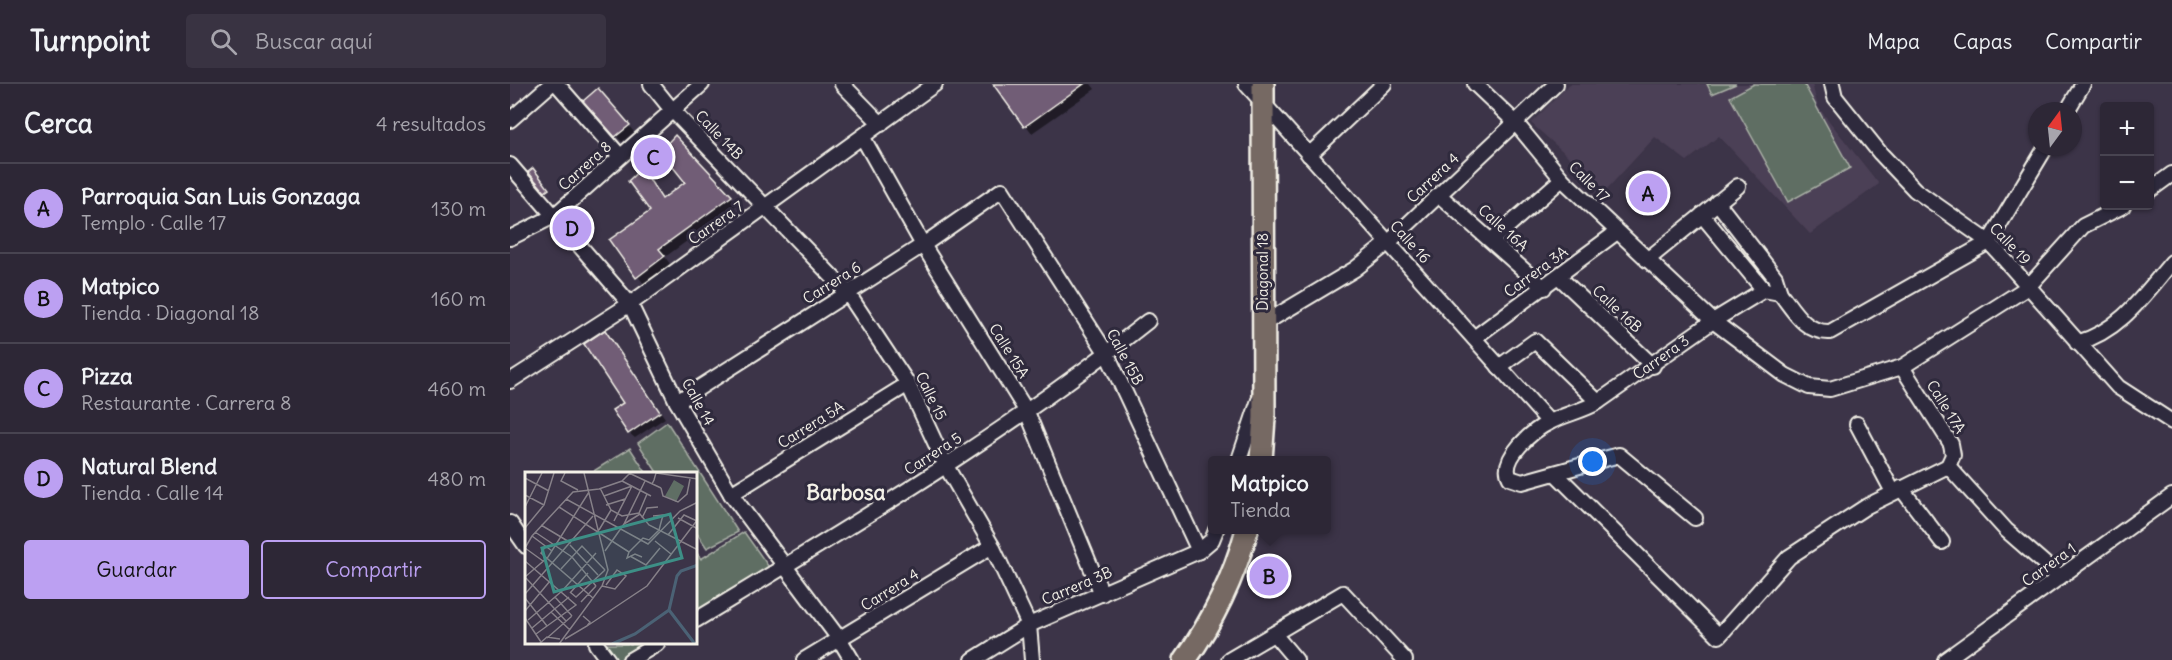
<!DOCTYPE html>
<html lang="es">
<meta charset="utf-8">
<style>
:root{--surface:#2d2736;--page:#393342;--text:#f1f3f6;--muted:#a7a5ad;--line:#484451;--accent:#bca0f2}
body{margin:0;font-family:Delius,sans-serif;background:var(--page);color:var(--text)}
.controls{position:absolute;right:18px;top:18px;display:grid;overflow:hidden;border-radius:6px;box-shadow:0 2px 4px #0004}
.controls button{width:54px;height:54px;display:grid;place-items:center;padding:0;border:0;border-bottom:2px solid var(--line);background:var(--surface);color:var(--text);font:30px sans-serif}
.compass{position:absolute;left:1518px;top:18px;width:54px;height:54px;border-radius:50%;background:var(--surface);box-shadow:0 2px 4px #0004;rotate:15deg}
.you{position:absolute;left:1083px;top:378px;width:21px;height:21px;margin:-15px;border:4px solid #fff;border-radius:50%;background:#1a73e8;box-shadow:0 0 0 9px #1a73e833}
.badge{display:grid;place-items:center;width:39px;height:39px;border-radius:50%;background:var(--accent);color:#111;font-size:20px;font-weight:700}
.pin{position:absolute;translate:-50% -50%;border:3px solid #fff;box-shadow:0 2px 6px #0006}
.popup{position:absolute;left:698px;top:372px;width:123px;height:78px;box-sizing:border-box;display:grid;place-content:center;border-radius:6px;background:var(--surface);filter:drop-shadow(0 2px 4px #0005);font-size:20px;white-space:nowrap;color:var(--muted)}
.popup b{font-size:22px;color:var(--text)}
.popup::after{content:'';position:absolute;left:50%;top:100%;margin-left:-12px;border:12px solid transparent;border-top-color:var(--surface)}
.list{margin:0;padding:0;list-style:none}
h2{display:flex;justify-content:space-between;align-items:center;height:78px;margin:0;padding:0 24px;font-size:26px}
h2 small{font-size:20px;font-weight:400;color:var(--muted)}
.list li{display:grid;grid-template-columns:39px 1fr auto;gap:18px;align-items:center;box-sizing:border-box;height:90px;padding:0 24px;border-top:2px solid var(--line)}
.list b{display:block;font-size:22px;white-space:nowrap}
.list p{margin:0;font-size:20px;white-space:nowrap;color:var(--muted)}
.list em{font-size:20px;font-style:normal;color:var(--muted)}
.actions{display:flex;gap:12px;padding:18px 24px}
.actions a{flex:1;padding:14px 0;border:2px solid var(--accent);border-radius:6px;text-align:center;font-size:21px;color:var(--accent)}
.actions .main{background:var(--accent);color:#111}
.icon{flex:none;width:33px;height:33px;fill:none;stroke:currentColor;stroke-width:2;stroke-linecap:round;stroke-linejoin:round}
.map{position:relative;flex:none;width:1662px;height:576px;overflow:hidden}
header{display:flex;align-items:center;gap:36px;box-sizing:border-box;height:84px;padding:0 30px;background:var(--surface);border-bottom:2px solid var(--line)}
header strong{font-size:28px}
nav{display:flex;gap:33px;margin-inline-start:auto;font-size:21px}
.search{width:420px;height:54px;background:var(--page);display:flex;align-items:center;gap:15px;box-sizing:border-box;padding:0 21px;border-radius:6px;color:var(--muted);font-size:22px}
main{display:flex}
aside{flex:1;background:var(--surface)}
.map>svg:first-child{display:block}
.built{fill:#4c4056}
.green{fill:#5f6e64;stroke:#aab0a6;stroke-width:1.5}
.shadow{fill:#0007}
.building{fill:#715d76;stroke:#f4f1e8;stroke-width:1.5}
.lines{fill:none;stroke-linecap:round;stroke-linejoin:round}
.minor-casing{stroke:#f4f1e8;stroke-width:18}
.primary-casing{stroke:#f4f1e8;stroke-width:26}
.minor{stroke:#2f2a3d;stroke-width:14}
.primary{stroke:#766964;stroke-width:21}
.labels{text-anchor:middle;stroke-width:6;stroke-linejoin:round;paint-order:stroke}
.street-label{font-size:15px;fill:#f4f1e8;stroke:#2f2a3d}
.district-label{font-size:21px;font-weight:bold;fill:#f4f1e8;stroke:#2f2a3d}
.inset-river{fill:none;stroke:#4b6275;stroke-width:3}
.inset-road{fill:none;stroke:#868088;stroke-width:1.5}
.view{fill:#3d8f86;fill-opacity:0.15;stroke:#3d8f86;stroke-width:3}
.inset-edge{fill:none;stroke:#f4f1e8;stroke-width:3}
</style>
<header>
<strong>Turnpoint</strong>
<div class="search"><svg class="icon" aria-label="search" viewBox="0 0 24 24"><circle cx="10" cy="10" r="6"/><path d="M15 15l6 6"/></svg>Buscar aquí</div>
<nav><a>Mapa</a><a>Capas</a><a>Compartir</a></nav>
</header>
<main>
<aside>
<h2>Cerca<small>4 resultados</small></h2>
<ul class="list">
<li><span class="badge">A</span><div><b>Parroquia San Luis Gonzaga</b><p>Templo · Calle 17</p></div><em>130 m</em></li>
<li><span class="badge">B</span><div><b>Matpico</b><p>Tienda · Diagonal 18</p></div><em>160 m</em></li>
<li><span class="badge">C</span><div><b>Pizza</b><p>Restaurante · Carrera 8</p></div><em>460 m</em></li>
<li><span class="badge">D</span><div><b>Natural Blend</b><p>Tienda · Calle 14</p></div><em>480 m</em></li>
</ul>
<div class="actions"><a class="main">Guardar</a><a>Compartir</a></div>
</aside>
<div class="map">
<svg width="1662" height="576" viewBox="0 0 1662 576">
<rect width="100%" height="100%" fill="#3c3448"/>
<filter id="ink" filterUnits="userSpaceOnUse"><feTurbulence type="fractalNoise" baseFrequency=".0167" numOctaves="2"/><feDisplacementMap in="SourceGraphic" scale="12" xChannelSelector="R" yChannelSelector="G"/><feConvolveMatrix kernelMatrix="1 2 1 2 8 2 1 2 1" color-interpolation-filters="sRGB"/></filter>
<g filter="url(#ink)">
<!-- built -->
<path class="built" d="M1060,0h242l6,23 61,77 -69,50 -91,-98 -32,25 -32,-24 -49,53 -75,-67z"/>
<!-- green -->
<path class="green" d="M1197,0h29l-24,10z
M1244,0h50l46,84 -62,34 -58,-105z
M157,338l71,110 -31,16 -11,-16v-58h-38l-20,-31z
M120,364l17,26h-58z
M234,448l27,38 -75,44v-62l5,7z
M92,560h45l-27,16h-6z"/>
<!-- shadow -->
<path class="shadow" d="M485,0h96l4,5 -63,44z
M94,12l30,36 -12,10 -36,-41z
M165,54l63,66 -73,53 5,7 -26,20 -33,-43 41,-29 -10,-42 21,30 24,-17z
M95,248l60,86 -30,20 -6,-5 -4,-30z"/>
<!-- building -->
<path class="building" d="M483,0h91l-60,43z
M88,4l32,37 -15,12 -32,-36z
M165,51l57,61 -73,53 6,7 -29,22 -27,-38 41,-29 -22,-30 14,-13 20,31 23,-17 -25,-31z
M23,84l16,21 -4,3 -17,-20z
M95,246l55,82 -32,22 -16,-24 11,-7 -39,-59z"/>
<g class="lines">
<!-- minor casing -->
<g class="minor-casing">
<g id="minor">
<path d="M47,0l63,72"/>
<path d="M141,0l21,26 175,182 61,92 38,82 46,80 37,79 3,35"/>
<path d="M332,0l39,40"/>
<path d="M736,0l303,338"/>
<path d="M965,0l40,38 47,57 151,142 72,54 24,12 21,2 72,-22 126,-80 55,-61 40,-20"/>
<path d="M1322,0l3,13 45,56 35,37 74,52 129,145 54,35"/>
<path d="M1557,27l16,-27"/>
<path d="M0,36l41,-36"/>
<path d="M353,54l60,107 104,167 75,182"/>
<path d="M799,71l75,-71"/>
<path d="M0,81l120,139 47,98 54,92 109,146 12,20"/>
<path d="M1640,106l22,-16"/>
<path d="M929,111l105,93"/>
<path d="M1207,118l58,75 5,16"/>
<path d="M1192,131l62,75"/>
<path d="M0,154l44,-22 148,-132"/>
<path d="M982,156l70,-61"/>
<path d="M1137,176l91,-74"/>
<path d="M1049,193l94,89"/>
<path d="M753,240l92,-55 33,-26 168,-159"/>
<path d="M964,254l143,-106"/>
<path d="M1567,259c43,-12 67,-48 95,-81"/>
<path d="M989,283l36,-26 63,61"/>
<path d="M1392,283l49,77 2,11 -5,11"/>
<path d="M0,297l120,-77 305,-220"/>
<path d="M167,318l246,-157 79,-55 105,164 92,197"/>
<path d="M1347,340l36,68"/>
<path d="M729,376l20,-60"/>
<path d="M1438,382l58,64 54,47"/>
<path d="M1046,390l163,162 70,-79 78,-51 81,-40"/>
<path d="M1391,404l41,54"/>
<path d="M221,410l177,-110"/>
<path id="s1" d="M1185,434l-76,-63 -97,27 -12,-4c-11,-19 23,-48 40,-56 15,-8 33,-11 48,-20l115,-81 51,-31 16,3c14,18 25,40 50,39l159,-90 57,-95"/>
<path d="M0,439l16,23"/>
<path d="M186,536c155,-94 310,-186 452,-299"/>
<path d="M764,550l22,26"/>
<path d="M86,560l12,16"/>
<path d="M120,576l27,-16"/>
<path d="M294,576l188,-114"/>
<path d="M463,576l56,-35 170,-74 13,-11 4,-10"/>
<path d="M719,576l114,-67 62,67"/>
<path d="M1435,576l227,-164"/>
</g>
</g>
<!-- primary casing -->
<g class="primary-casing">
<path id="primary" d="M751,376l3,-42 -1,-334
M675,576c28,-39 49,-84 62,-130"/>
</g>
<!-- minor -->
<use href="#minor" class="minor"/>
<!-- primary -->
<use href="#primary" class="primary"/>
</g>
</g>
<g class="labels">
<!-- street labels -->
<g class="street-label">
<text transform="translate(209 51) rotate(46)" y="5">Calle 14B</text>
<text transform="translate(75 82) rotate(-42)" y="5">Carrera 8</text>
<text transform="translate(923 94) rotate(-43)" y="5">Carrera 4</text>
<text transform="translate(1079 98) rotate(45)" y="5">Calle 17</text>
<text transform="translate(206 139) rotate(-35)" y="5">Carrera 7</text>
<text transform="translate(993 144) rotate(42)" y="5">Calle 16A</text>
<text transform="translate(900 158) rotate(48)" y="5">Calle 16</text>
<text transform="translate(1500 160) rotate(46)" y="5">Calle 19</text>
<text transform="translate(753 188) rotate(-90)" y="5">Diagonal 18</text>
<text transform="translate(1026 188) rotate(-36)" y="5">Carrera 3A</text>
<text transform="translate(322 199) rotate(-32)" y="5">Carrera 6</text>
<text transform="translate(1107 225) rotate(43)" y="5">Calle 16B</text>
<text transform="translate(499 267) rotate(58)" y="5">Calle 15A</text>
<text transform="translate(615 273) rotate(62)" y="5">Calle 15B</text>
<text dy="5" stroke="none"><textPath href="#s1" startOffset="416">Carrera 3</textPath></text>
<text transform="translate(421 312) rotate(64)" y="5">Calle 15</text>
<text transform="translate(188 318) rotate(61)" y="5">Calle 14</text>
<text transform="translate(1436 323) rotate(58)" y="5">Calle 17A</text>
<text transform="translate(301 341) rotate(-32)" y="5">Carrera 5A</text>
<text transform="translate(423 370) rotate(-33)" y="5">Carrera 5</text>
<text transform="translate(1539 481) rotate(-36)" y="5">Carrera 1</text>
<text transform="translate(567 502) rotate(-23)" y="5">Carrera 3B</text>
<text transform="translate(380 506) rotate(-32)" y="5">Carrera 4</text>
</g>
<!-- district labels -->
<g class="district-label">
<text x="336" y="416">Barbosa</text>
</g>
</g>
<!-- overview -->
<g transform="translate(15 388)">
<rect width="172" height="172" fill="#3c3448"/>
<path d="M149,8l10,6 -8,16 -11,-6z" fill="#5f6e64"/>
<path class="inset-river" d="M144,138l26,34M87,172l23,-10 34,-24 8,-34 4,-5 17,-6"/>
<path class="inset-road" d="M40,1l-4,8 17,9M104,1l32,15M0,6l24,13M97,9l29,15M127,12l2,-4 2,-7 42,6M75,16l11,22 11,6 17,-3M136,16l2,8 15,6 9,-8 3,-15M0,23l19,10M79,24l28,-10M41,27l82,45 32,-33 18,-9M81,33l19,-6M0,35l17,-34M34,35l70,45M114,41l10,12 49,25M114,41l8,-19M117,46l5,-10 11,-1M153,46l20,11M89,49l18,-35M99,52l16,-10M16,53l30,18M0,56l19,-23 10,-32M74,58l12,-20M10,60l37,25 24,29M143,63l16,-20 13,6M7,64l20,15M130,69l16,13M45,73l28,30M20,75l-4,6 52,45M0,76l7,-12 41,-44 26,-3 23,-8 8,-8M0,76l18,13M80,79l19,-27 21,-43M104,80l14,-14 6,2 10,-10 4,-15 -10,1M104,80l-2,6 8,-4 7,3M105,84l16,9 14,-17M0,89l51,44 -40,29M36,97l21,-23 23,24M0,105l23,-20 41,-65M0,105l41,44M77,114l13,3 11,-13 -9,-6 -11,15M45,120l6,5 29,-27M45,121l18,-20M0,122l68,-78M30,125l17,19M0,126l22,28M56,130l15,-16M0,139l25,-30M26,140l19,18M0,146l16,24M3,148l34,-29 34,-38M62,154l60,-40 51,-67M7,156l37,-31M22,166l25,-22M40,167l22,-13 3,-4 -7,-6M14,172l8,-7 13,2M34,172l43,-58 6,-16 -24,-97"/>
<path class="view" d="M145,42l12,44 -128,34 -12,-44z"/>
<rect width="172" height="172" class="inset-edge"/>
</g>
</svg>
<div class="controls">
<button>+</button>
<button>−</button>
</div>
<svg class="compass" viewBox="-18 -18 36 36"><path d="M0-13l5 13h-10z" fill="#e53935"/><path d="M0 13l5-13h-10z" fill="#a7a5ad"/></svg>
<div class="you"></div>
<div class="pin badge" style="left:1138px;top:109px">A</div>
<div class="pin badge" style="left:759px;top:492px">B</div>
<div class="popup"><b>Matpico</b>Tienda</div>
<div class="pin badge" style="left:143px;top:73px">C</div>
<div class="pin badge" style="left:62px;top:144px">D</div>
</div>
</main>
